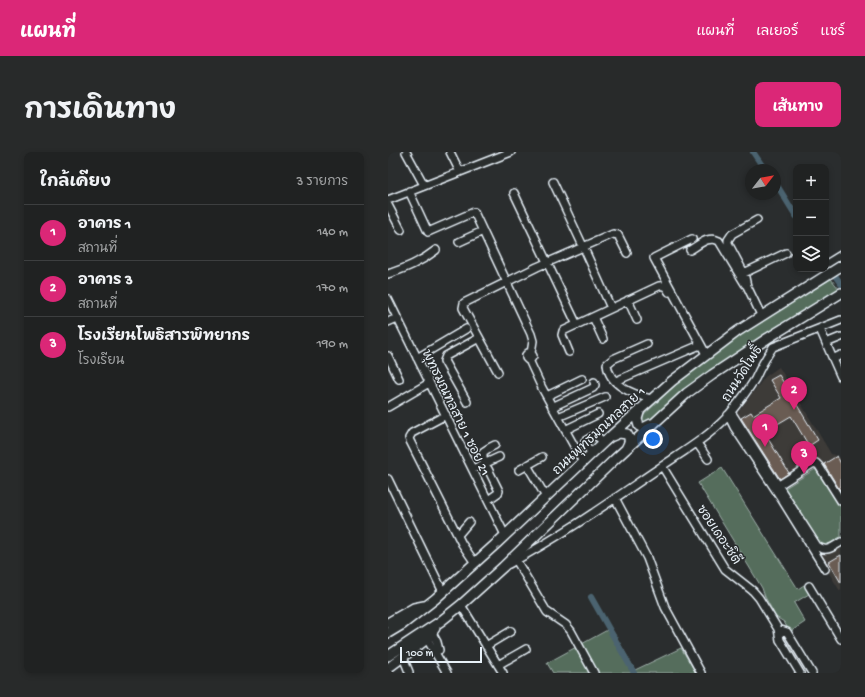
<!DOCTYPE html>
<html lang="th">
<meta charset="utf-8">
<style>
:root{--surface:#202222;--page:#282a2a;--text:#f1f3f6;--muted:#a2a4a5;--line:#3d3f40;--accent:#db2777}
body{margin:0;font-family:"Gochi Hand","Playpen Sans Thai",sans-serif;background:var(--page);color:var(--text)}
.controls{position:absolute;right:12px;top:12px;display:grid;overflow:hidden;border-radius:8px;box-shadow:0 2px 6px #0003}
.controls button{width:36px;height:36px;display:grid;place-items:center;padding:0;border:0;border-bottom:1px solid var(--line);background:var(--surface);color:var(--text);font:20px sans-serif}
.compass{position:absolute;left:357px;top:12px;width:36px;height:36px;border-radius:50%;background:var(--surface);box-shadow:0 2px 6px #0003;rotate:59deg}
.scale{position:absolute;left:12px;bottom:10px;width:82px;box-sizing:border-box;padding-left:4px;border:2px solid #e8f1f8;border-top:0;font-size:11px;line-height:14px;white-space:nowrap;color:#e8f1f8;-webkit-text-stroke:3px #2a2d2e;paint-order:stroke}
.you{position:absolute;left:265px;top:287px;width:14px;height:14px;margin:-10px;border:3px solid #fff;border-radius:50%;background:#1a73e8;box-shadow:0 0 0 6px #1a73e833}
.badge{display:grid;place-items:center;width:26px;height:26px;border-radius:50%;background:var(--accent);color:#fff;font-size:13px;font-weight:700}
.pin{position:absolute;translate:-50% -33px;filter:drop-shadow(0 1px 2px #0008)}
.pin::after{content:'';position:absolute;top:21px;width:14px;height:12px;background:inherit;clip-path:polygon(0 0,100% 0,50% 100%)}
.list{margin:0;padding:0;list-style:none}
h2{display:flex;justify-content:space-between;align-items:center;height:52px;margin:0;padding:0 16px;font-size:17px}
h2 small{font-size:13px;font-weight:400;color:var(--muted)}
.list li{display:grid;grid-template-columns:26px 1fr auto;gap:12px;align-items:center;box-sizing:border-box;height:56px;padding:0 16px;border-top:1px solid var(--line)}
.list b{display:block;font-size:15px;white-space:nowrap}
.list p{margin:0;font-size:13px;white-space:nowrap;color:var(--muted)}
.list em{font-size:13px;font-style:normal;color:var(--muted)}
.icon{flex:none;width:22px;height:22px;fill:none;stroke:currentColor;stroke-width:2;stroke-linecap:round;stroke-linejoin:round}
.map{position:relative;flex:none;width:453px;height:521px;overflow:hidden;border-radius:8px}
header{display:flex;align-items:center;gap:24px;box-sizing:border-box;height:56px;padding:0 20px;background:var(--accent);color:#fff}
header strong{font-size:19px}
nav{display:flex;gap:22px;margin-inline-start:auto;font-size:14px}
.intro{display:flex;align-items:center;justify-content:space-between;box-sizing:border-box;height:96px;padding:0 24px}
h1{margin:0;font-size:28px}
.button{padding:10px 18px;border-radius:8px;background:var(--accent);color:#fff;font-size:14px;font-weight:700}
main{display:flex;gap:24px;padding:0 24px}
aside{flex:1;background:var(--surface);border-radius:8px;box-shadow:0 2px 6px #0003}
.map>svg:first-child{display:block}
.built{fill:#3e3b39}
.green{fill:#556d5b;stroke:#9eafaa}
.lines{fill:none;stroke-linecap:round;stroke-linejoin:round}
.canal{stroke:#4b6470;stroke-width:6}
.building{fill:#6b5c52;stroke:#e8f1f8}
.minor-casing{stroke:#e8f1f8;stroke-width:10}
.major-casing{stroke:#e8f1f8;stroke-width:12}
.minor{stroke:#2a2d2e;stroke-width:7}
.major{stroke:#2a2d2e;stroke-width:9}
.labels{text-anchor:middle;stroke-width:3;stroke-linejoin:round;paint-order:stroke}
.street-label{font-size:13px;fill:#e8f1f8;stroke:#2a2d2e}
</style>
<header>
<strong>แผนที่</strong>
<nav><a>แผนที่</a><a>เลเยอร์</a><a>แชร์</a></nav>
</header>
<div class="intro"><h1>การเดินทาง</h1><a class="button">เส้นทาง</a></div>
<main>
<aside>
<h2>ใกล้เคียง<small>3 รายการ</small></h2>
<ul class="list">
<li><span class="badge">1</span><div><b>อาคาร 1</b><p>สถานที่</p></div><em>140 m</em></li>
<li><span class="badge">2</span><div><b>อาคาร 3</b><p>สถานที่</p></div><em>170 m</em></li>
<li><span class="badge">3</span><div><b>โรงเรียนโพธิสารพิทยากร</b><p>โรงเรียน</p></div><em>190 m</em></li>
</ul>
</aside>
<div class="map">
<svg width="453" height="521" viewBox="0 0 453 521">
<rect width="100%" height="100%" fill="#2a2d2e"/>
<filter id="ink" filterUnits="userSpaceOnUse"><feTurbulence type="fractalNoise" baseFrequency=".025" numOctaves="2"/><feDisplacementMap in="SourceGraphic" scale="8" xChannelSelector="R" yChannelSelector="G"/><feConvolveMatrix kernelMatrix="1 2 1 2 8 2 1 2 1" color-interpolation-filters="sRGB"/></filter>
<g filter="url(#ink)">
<!-- built -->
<path class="built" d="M391,215l52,87 6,2 4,3v131l-1,1 -62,-102 -46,-69 33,-43z"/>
<!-- green -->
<path class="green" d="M443,127l8,10 -56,34 -73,49 -62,52h-6l-1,-6 36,-35 53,-42z
M334,316l76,121 6,-4 5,9 -15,9 11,19 -15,10 -6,-10 -8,-5 -11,-20 -3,-9 -64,-105z
M429,316l24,40v31l-18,11 -38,-62z
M223,476l24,42 46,-22 15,25h-143l-6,-10z"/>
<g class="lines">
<!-- canal -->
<path class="canal" d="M365,0l12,18
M387,30l21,34
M438,111l15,21
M203,445l43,76"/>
</g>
<!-- building -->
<path class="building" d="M391,223l39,65 -9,6 -18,-30 -27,16 25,41 -9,6 -39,-61 10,-6 2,3 28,-17 -11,-18z
M449,304l4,8v28l-17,-28z
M453,403v28l-12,-21z"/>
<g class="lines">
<!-- minor casing -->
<g class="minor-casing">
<path id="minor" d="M18,0l18,33
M62,0l10,20
M165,30l30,64 28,62
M21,39l19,41 46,-20 57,122 2,7 -2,12 2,3 -2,3 -3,1 -2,-2v-3l2,-2h3
M126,41l63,132
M0,48l123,-48
M0,53l13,25
M304,87l-38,19 52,96
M71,90l24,-11
M302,98c9,-5 18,-15 29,-9l26,43
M440,111l13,-8
M356,121l-16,-30v-3l4,-6 25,-14
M0,122c18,-6 33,-12 48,-24
M0,147l117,236
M240,148l9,20
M373,163l-14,-29 -3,-13 42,-20
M205,165l10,22
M0,170l9,-4
M432,177l6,14 15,-6
M438,191l7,16
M259,192l-34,15 -6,5c2,22 26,30 44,35
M181,200l-7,-17 1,-4 96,-45c6,-1 7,1 10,6
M453,203l-8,4 8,18
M0,204l11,23
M29,206l49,-29
M141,208l13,28 41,74
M110,220l-35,-64 1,-5 73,-36 76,-33 5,1 9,18
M228,229l84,-36
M159,244l35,-17
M79,250l-23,-41 2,-5 33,-18
M0,255l41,-24
M164,255l41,-19 2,-3 -1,-3
M343,260l86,134c9,7 16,1 24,-4
M58,263l-34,18 -3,5 1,3 52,103 13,19
M340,263l6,12 45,68 46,74
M170,265l47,-20
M177,278l33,-16
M309,291l11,16
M204,301l-6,-7 -1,-5 10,-6 9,7
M97,312l-2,-6v-6l6,-4 6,-3
M139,313l19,32
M274,314l63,103 28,22 6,7 19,31 2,11 20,33
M85,317l26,-12
M131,318l23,-13
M0,327l55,113
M391,333l33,-21 4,-1 3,3 22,35
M227,346l32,60 18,49 36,66
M100,348l10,-7 1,-2 -11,-22
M70,383l11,-13
M128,408l31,52 19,13 5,6 23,42
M121,412c51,-27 99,-61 146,-93 24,-17 51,-32 71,-53 10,-12 21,-26 29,-39 5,-11 11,-22 18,-32l68,-27
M421,434l32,53
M73,453l42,68
M390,477l9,3 25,41
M44,481l5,9 2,8
M39,487l20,34
M98,494l25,-15
M15,505l6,15
M110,513l28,-16"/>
</g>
<!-- major casing -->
<g class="major-casing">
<path id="major" d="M252,257l-3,10 2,7 4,2 8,-4
M224,284l7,-3 8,1c4,6 2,9 -1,15
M0,471l26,-15 10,-2
M0,481l15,-9 32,-25 62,-56 107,-101 68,-61 66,-50 103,-65
M0,504l53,-35 20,-16 42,-38 111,-107 73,-67 25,-18 56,-37 73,-45
M0,516l39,-29 8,-11"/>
</g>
<!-- minor -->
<use href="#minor" class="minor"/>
<!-- major -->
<use href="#major" class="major"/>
</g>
</g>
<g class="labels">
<!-- street labels -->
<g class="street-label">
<text transform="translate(353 221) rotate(-57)" y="5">ถนนวัดโพธิ์</text>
<text transform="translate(69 260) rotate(64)" y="5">พุทธมณฑลสาย 1 ซอย 21</text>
<text transform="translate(210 278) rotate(-43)" y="5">ถนนพุทธมณฑลสาย 1</text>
<text transform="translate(332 382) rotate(56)" y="5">ซอยเดอะซิตี</text>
</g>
</g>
</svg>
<div class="controls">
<button>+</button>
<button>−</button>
<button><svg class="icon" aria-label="layers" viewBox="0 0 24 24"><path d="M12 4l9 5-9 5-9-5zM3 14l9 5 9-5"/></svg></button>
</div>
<svg class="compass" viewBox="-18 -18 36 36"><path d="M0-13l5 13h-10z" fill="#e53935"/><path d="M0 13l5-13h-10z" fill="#a2a4a5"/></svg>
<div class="scale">100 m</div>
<div class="you"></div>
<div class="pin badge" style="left:377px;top:295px">1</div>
<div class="pin badge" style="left:406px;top:258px">2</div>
<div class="pin badge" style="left:416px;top:322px">3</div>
</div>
</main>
